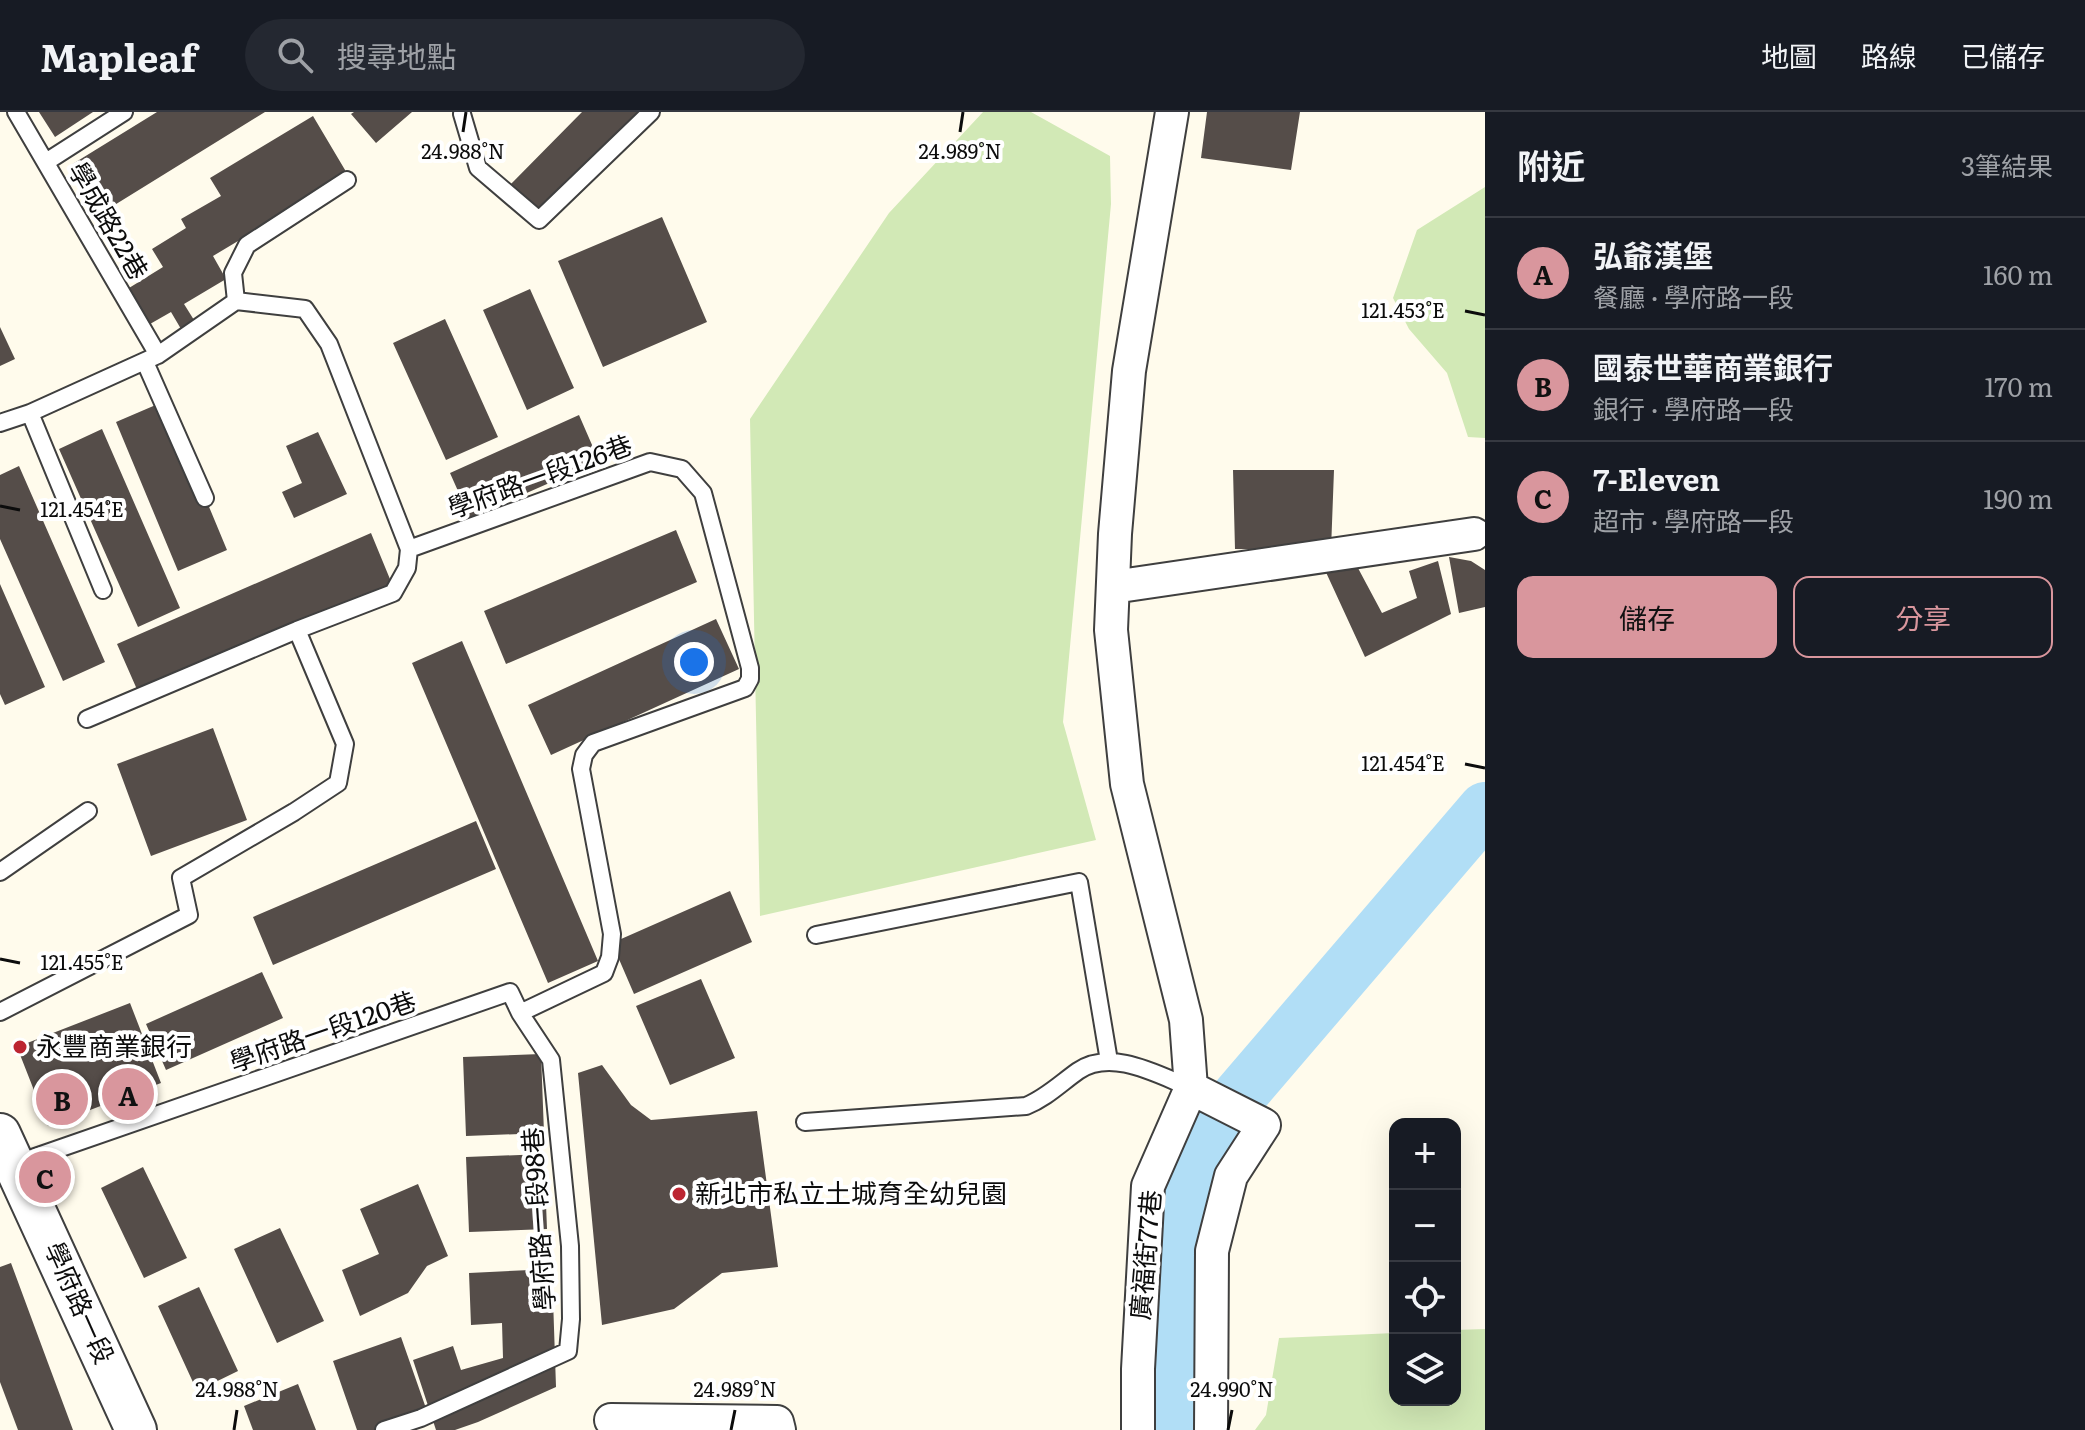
<!DOCTYPE html>
<html lang="zh-TW">
<meta charset="utf-8">
<style>
:root{--surface:#171b24;--page:#242831;--text:#f1f3f6;--muted:#9ea1a6;--line:#363941;--accent:#d9969d}
body{margin:0;font-family:Literata,"Noto Sans TC",serif;background:var(--page);color:var(--text)}
.controls{position:absolute;right:24px;bottom:24px;display:grid;overflow:hidden;border-radius:16px;box-shadow:0 8px 32px #0002}
.controls button{width:72px;height:72px;display:grid;place-items:center;padding:0;border:0;border-bottom:2px solid var(--line);background:var(--surface);color:var(--text);font:40px sans-serif}
.you{position:absolute;left:694px;top:550px;width:28px;height:28px;margin:-20px;border:6px solid #fff;border-radius:50%;background:#1a73e8;box-shadow:0 0 0 12px #1a73e833}
.badge{display:grid;place-items:center;width:52px;height:52px;border-radius:50%;background:var(--accent);color:#111;font-size:26px;font-weight:700}
.pin{position:absolute;translate:-50% -50%;border:4px solid #fff;box-shadow:0 2px 8px #0006}
.list{margin:0;padding:0;list-style:none}
h2{display:flex;justify-content:space-between;align-items:center;height:104px;margin:0;padding:0 32px;font-size:34px}
h2 small{font-size:26px;font-weight:400;color:var(--muted)}
.list li{display:grid;grid-template-columns:52px 1fr auto;gap:24px;align-items:center;box-sizing:border-box;height:112px;padding:0 32px;border-top:2px solid var(--line)}
.list b{display:block;font-size:30px;white-space:nowrap}
.list p{margin:0;font-size:26px;white-space:nowrap;color:var(--muted)}
.list em{font-size:26px;font-style:normal;color:var(--muted)}
.actions{display:flex;gap:16px;padding:24px 32px}
.actions a{flex:1;padding:18px 0;border:2px solid var(--accent);border-radius:16px;text-align:center;font-size:28px;color:var(--accent)}
.actions .main{background:var(--accent);color:#111}
.icon{flex:none;width:44px;height:44px;fill:none;stroke:currentColor;stroke-width:2;stroke-linecap:round;stroke-linejoin:round}
.map{position:relative;flex:none;width:1485px;height:1318px;overflow:hidden}
header{display:flex;align-items:center;gap:48px;box-sizing:border-box;height:112px;padding:0 40px;background:var(--surface);border-bottom:2px solid var(--line)}
header strong{font-size:38px}
nav{display:flex;gap:44px;margin-inline-start:auto;font-size:28px}
.search{width:560px;height:72px;background:var(--page);display:flex;align-items:center;gap:20px;box-sizing:border-box;padding:0 28px;border-radius:44px;color:var(--muted);font-size:30px}
main{display:flex}
aside{flex:1;background:var(--surface)}
.map>svg:first-child{display:block}
.green{fill:#d2e9b6}
.lines{fill:none;stroke-linecap:round;stroke-linejoin:round}
.river{stroke:#b1def6;stroke-width:54}
.building{fill:#554d49}
.service-casing{stroke:#3f3f3f;stroke-width:20}
.minor-casing{stroke:#3f3f3f;stroke-width:36}
.tertiary-casing{stroke:#3f3f3f;stroke-width:44}
.service{stroke:#fff;stroke-width:16}
.minor{stroke:#fff;stroke-width:32}
.tertiary{stroke:#fff;stroke-width:40}
.ticks{fill:none;stroke:#0c0c0c;stroke-width:3}
.poi-dot{fill:#bc2531;stroke:#fff;stroke-width:3}
.labels{text-anchor:middle;stroke-width:8;stroke-linejoin:round;paint-order:stroke}
.street-label{font-size:26px;fill:#0c0c0c;stroke:#fff}
.poi-label{font-size:26px;fill:#0c0c0c;stroke:#fff;text-anchor:start}
.ticks-label{font-size:20px;text-anchor:middle;fill:#0c0c0c;stroke:#fff;stroke-width:8;stroke-linejoin:round;paint-order:stroke}
</style>
<header>
<strong>Mapleaf</strong>
<div class="search"><svg class="icon" aria-label="search" viewBox="0 0 24 24"><circle cx="10" cy="10" r="6"/><path d="M15 15l6 6"/></svg>搜尋地點</div>
<nav><a>地圖</a><a>路線</a><a>已儲存</a></nav>
</header>
<main>
<div class="map">
<svg width="1485" height="1318" viewBox="0 0 1485 1318">
<rect width="100%" height="100%" fill="#fffbec"/>
<!-- green -->
<path class="green" d="M983,0h48l79,44 1,48 -48,518 33,118 -336,76 -10,-497 139,-206z
M1485,75v251l-17,-1 -21,-64 -38,-44 -16,-31 24,-68z
M1485,1217v101h-230l11,-15 13,-77 116,-5v67h60v-70z"/>
<g class="lines">
<!-- river -->
<path class="river" d="M1171,1318l1,-175 38,-125 275,-321"/>
</g>
<!-- building -->
<path class="building" d="M39,0h54l-38,25z
M157,0h108l-165,102 -29,-49z
M354,0h58l-36,31 -25,-29z
M582,0h73l-110,112 -37,-37z
M1207,0h93l-9,58 -90,-12z
M313,4l35,59 -135,81 13,23 -42,25 10,16 -13,9 -10,-17 -21,12 -21,-36 34,-21 -11,-18 34,-21 -5,-9 40,-23 -11,-18z
M662,105l45,105 -104,45 -45,-106z
M530,177l44,99 -47,22 -44,-100z
M445,207l53,118 -52,23 -53,-117z
M0,215l15,32 -15,7z
M165,289l62,149 -49,21 -62,-149z
M579,303l20,46 -129,57 -20,-45z
M102,317l78,179 -42,19 -79,-178z
M318,320l29,62 -53,24 -12,-26 20,-9 -16,-37z
M19,354l86,196 -42,19 -63,-142v-64z
M1233,358h101l-3,80 -96,-1z
M676,418l21,52 -191,82 -22,-53z
M371,421l21,51 -253,110 -22,-50z
M1351,443l31,58 35,-15 -8,-27 29,-10 13,53 -86,43 -41,-89z
M1449,445l22,4 14,9v37l-26,6z
M0,472l45,103 -40,18 -5,-11z
M716,507l23,50 -188,86 -23,-50z
M462,529l136,320 -50,22 -136,-320z
M213,616l34,92 -96,36 -34,-92z
M476,709l20,48 -223,96 -20,-48z
M730,779l22,51 -118,52 -22,-51z
M262,860l21,46 -117,52 -20,-46z
M701,867l34,79 -65,27 -34,-79z
M130,891l31,80 -113,43 -31,-79z
M541,942l3,79 -78,3 -3,-79z
M602,953l29,40 20,15 106,-9 21,156 -56,6 -48,36 -72,16 -24,-252z
M544,1042l3,75 -78,3 -3,-75z
M143,1055l44,91 -43,20 -43,-90z
M418,1072l30,72 -21,10 -19,27 -48,23 -18,-46 37,-16 -19,-45z
M280,1116l44,93 -47,22 -43,-94z
M11,1151l37,100 25,67h-55l-18,-48v-115z
M552,1157l4,118 -78,35 -23,8h-19l-23,-70 40,-14 8,24 42,-12 -1,-35 -31,2 -2,-52z
M199,1175l39,84 -41,20 -39,-85z
M401,1225l27,77 -47,16h-24l-24,-69z
M298,1272l18,46h-63l-9,-24z"/>
<g class="lines">
<!-- service casing -->
<g class="service-casing">
<path id="service" d="M16,0l142,243
M462,2l16,54 61,52 112,-108
M46,50l78,-50
M145,250l60,136
M30,301l73,177
M0,311l30,-10 128,-58 78,-54 -3,-28 14,-28 100,-65
M409,437l241,-87 32,7 21,24 47,175v11l-5,9 -152,55 -9,12 -3,14 31,165 -2,23 -6,16 -84,40
M87,607l210,-89 96,-37 14,-25 2,-19 -80,-205 -24,-35 -69,-8
M0,760l88,-61
M816,823l263,-53 30,179
M0,900l189,-97 -8,-37 113,-66 44,-29 7,-39 -48,-114
M805,1010l221,-16c20,-8 35,-23 52,-35 34,-23 80,4 113,17
M12,1053l498,-173 10,21 31,47 19,186 1,73 -3,32 -147,67 -37,12"/>
</g>
<!-- minor casing -->
<g class="minor-casing">
<path id="minor" d="M1113,475l361,-53
M1191,976l73,37 -33,51 -19,75 -1,179
M611,1308l166,2 2,8
M1138,1318v-61l10,-183 43,-98 -5,-68 -59,-236 -16,-154 4,-96 14,-163 43,-259"/>
</g>
<!-- tertiary casing -->
<g class="tertiary-casing">
<path id="tertiary" d="M0,1022l136,296"/>
</g>
<!-- service -->
<use href="#service" class="service"/>
<!-- minor -->
<use href="#minor" class="minor"/>
<!-- tertiary -->
<use href="#tertiary" class="tertiary"/>
</g>
<!-- ticks -->
<path class="ticks" d="M463,20l3,-20M960,20l3,-20M1465,199l20,4M0,394l20,4M1465,652l20,4M0,847l20,4M234,1318l3,-20M731,1318l4,-20M1228,1318l4,-20"/>
<!-- markers -->
<g class="poi-dot">
<circle cx="20" cy="935" r="8"/>
<circle cx="679" cy="1082" r="8"/>
</g>
<g class="labels">
<!-- street labels -->
<g class="street-label">
<text transform="translate(108 109) rotate(60)" y="9">學成路22巷</text>
<text transform="translate(540 365) rotate(-20)" y="9">學府路一段126巷</text>
<text transform="translate(323 920) rotate(-19)" y="9">學府路一段120巷</text>
<text transform="translate(539 1107) rotate(-94)" y="9">學府路一段98巷</text>
<text transform="translate(1146 1143) rotate(-85)" y="9">廣福街77巷</text>
<text transform="translate(79 1191) rotate(66)" y="9">學府路一段</text>
</g>
<!-- poi labels -->
<g class="poi-label">
<text x="36" y="944">永豐商業銀行</text>
<text x="695" y="1091">新北市私立土城育全幼兒園</text>
</g>
</g>
<g class="ticks-label">
<text x="463" y="47">24.988°N</text>
<text x="960" y="47">24.989°N</text>
<text x="1403" y="206">121.453°E</text>
<text x="82" y="405">121.454°E</text>
<text x="1403" y="659">121.454°E</text>
<text x="82" y="858">121.455°E</text>
<text x="237" y="1285">24.988°N</text>
<text x="735" y="1285">24.989°N</text>
<text x="1232" y="1285">24.990°N</text>
</g>
</svg>
<div class="controls">
<button>+</button>
<button>−</button>
<button><svg class="icon" aria-label="locate" viewBox="0 0 24 24"><circle cx="12" cy="12" r="6"/><path d="M12 2v4M12 18v4M2 12h4M18 12h4"/></svg></button>
<button><svg class="icon" aria-label="layers" viewBox="0 0 24 24"><path d="M12 4l9 5-9 5-9-5zM3 14l9 5 9-5"/></svg></button>
</div>
<div class="you"></div>
<div class="pin badge" style="left:128px;top:982px">A</div>
<div class="pin badge" style="left:62px;top:987px">B</div>
<div class="pin badge" style="left:45px;top:1065px">C</div>
</div>
<aside>
<h2>附近<small>3筆結果</small></h2>
<ul class="list">
<li><span class="badge">A</span><div><b>弘爺漢堡</b><p>餐廳 · 學府路一段</p></div><em>160 m</em></li>
<li><span class="badge">B</span><div><b>國泰世華商業銀行</b><p>銀行 · 學府路一段</p></div><em>170 m</em></li>
<li><span class="badge">C</span><div><b>7-Eleven</b><p>超市 · 學府路一段</p></div><em>190 m</em></li>
</ul>
<div class="actions"><a class="main">儲存</a><a>分享</a></div>
</aside>
</main>
